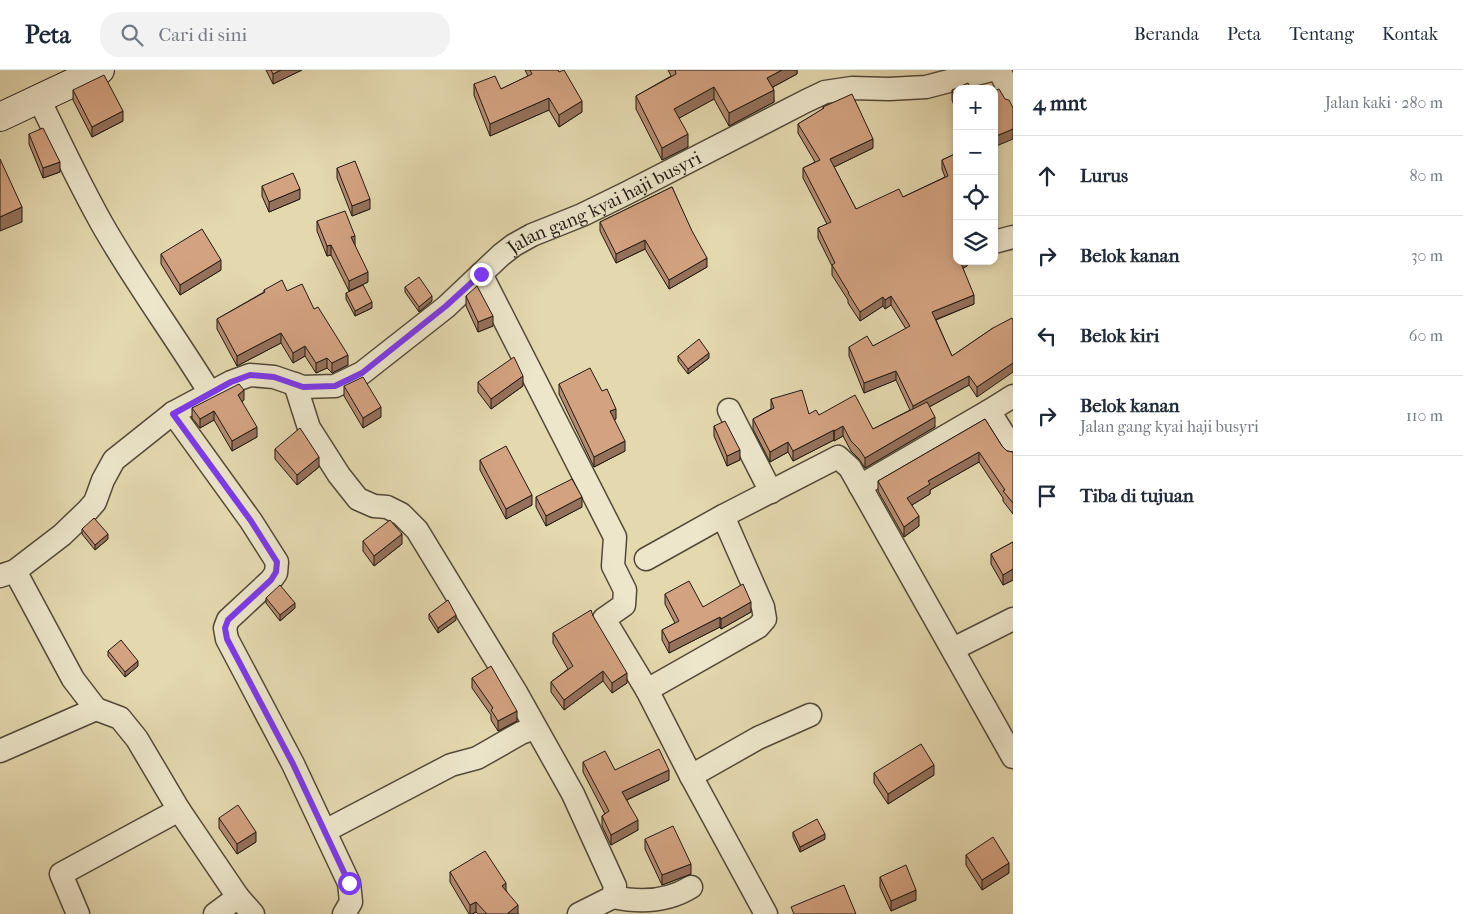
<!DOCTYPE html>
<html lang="id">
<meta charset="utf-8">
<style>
:root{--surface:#fff;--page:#f2f2f3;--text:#1f2937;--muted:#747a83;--line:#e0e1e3}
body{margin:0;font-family:"IM FELL French Canon",serif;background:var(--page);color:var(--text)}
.controls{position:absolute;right:15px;top:15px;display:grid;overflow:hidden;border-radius:10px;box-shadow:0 2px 8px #0003}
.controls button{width:45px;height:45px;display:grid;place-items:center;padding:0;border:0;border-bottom:1px solid var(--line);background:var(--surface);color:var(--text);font:25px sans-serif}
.stop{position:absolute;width:15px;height:15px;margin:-11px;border:4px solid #7c3aed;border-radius:50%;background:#fff}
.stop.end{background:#7c3aed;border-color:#fff;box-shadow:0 1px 5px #0008}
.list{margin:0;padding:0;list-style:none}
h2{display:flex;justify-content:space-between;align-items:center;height:65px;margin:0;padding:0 20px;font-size:21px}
h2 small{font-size:16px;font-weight:400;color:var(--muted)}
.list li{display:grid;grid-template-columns:32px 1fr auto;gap:15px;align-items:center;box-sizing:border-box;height:80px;padding:0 20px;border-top:1px solid var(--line)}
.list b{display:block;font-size:19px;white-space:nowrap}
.list p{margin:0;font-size:16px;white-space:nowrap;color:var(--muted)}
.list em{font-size:16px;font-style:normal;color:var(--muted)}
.icon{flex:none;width:28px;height:28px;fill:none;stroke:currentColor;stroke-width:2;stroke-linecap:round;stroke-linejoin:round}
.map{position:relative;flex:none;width:1013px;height:844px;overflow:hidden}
header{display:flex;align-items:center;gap:30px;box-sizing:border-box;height:70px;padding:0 25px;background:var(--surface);border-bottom:1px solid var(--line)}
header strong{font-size:24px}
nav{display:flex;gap:28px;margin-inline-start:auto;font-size:18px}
.search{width:350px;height:45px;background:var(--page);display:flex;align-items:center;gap:12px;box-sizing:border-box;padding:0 18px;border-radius:20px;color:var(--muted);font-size:19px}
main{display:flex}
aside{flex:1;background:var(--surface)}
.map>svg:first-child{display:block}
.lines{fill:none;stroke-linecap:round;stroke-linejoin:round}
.minor-casing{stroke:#524a38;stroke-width:25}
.secondary-casing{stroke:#221a11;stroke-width:30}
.minor{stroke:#ede6cb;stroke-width:22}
.secondary{stroke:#ede6cb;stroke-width:28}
.wall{fill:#b58b6f;stroke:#221a11}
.shaded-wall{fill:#94715a;stroke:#221a11}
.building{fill:#d3a281;stroke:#221a11}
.route{stroke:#7c3aed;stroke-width:6}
.labels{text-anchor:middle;stroke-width:4;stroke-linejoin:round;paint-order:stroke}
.street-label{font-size:19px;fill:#221a11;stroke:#ede6cb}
</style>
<header>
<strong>Peta</strong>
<div class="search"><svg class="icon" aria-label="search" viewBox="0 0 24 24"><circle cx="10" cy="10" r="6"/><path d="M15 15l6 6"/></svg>Cari di sini</div>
<nav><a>Beranda</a><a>Peta</a><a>Tentang</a><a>Kontak</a></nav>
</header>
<main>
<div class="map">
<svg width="1013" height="844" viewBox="0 0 1013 844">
<rect width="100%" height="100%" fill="#e4d8af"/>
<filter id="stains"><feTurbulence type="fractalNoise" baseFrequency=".004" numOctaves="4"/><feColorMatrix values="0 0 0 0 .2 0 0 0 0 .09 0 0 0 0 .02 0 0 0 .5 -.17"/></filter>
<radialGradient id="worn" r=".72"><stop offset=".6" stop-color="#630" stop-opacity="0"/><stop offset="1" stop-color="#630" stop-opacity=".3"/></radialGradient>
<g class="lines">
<!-- minor casing -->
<g class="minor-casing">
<g id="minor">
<path d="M999,0l14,28"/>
<path d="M39,29c20,42 40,84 63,125 33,58 73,112 108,169"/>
<path d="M994,172l19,-5"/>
<path d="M481,204l134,263 -2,29 12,24 -1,15 -20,14 43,71 44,86 75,138"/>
<path d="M295,314l14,44 30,47 19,24 16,7 13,1 14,7 16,16 100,164 56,100 42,92 -2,11 -34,17"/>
<path d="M1013,326l-24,15 24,38"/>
<path d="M729,340l42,82"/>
<path d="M173,343l78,108 26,41 -1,11 -5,7 -43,40 -3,8 2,11 66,125 56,119 2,19 -7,12"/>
<path d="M860,416l129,-75"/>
<path d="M646,489l77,-43 115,-59 12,11 163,289"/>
<path d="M15,501l58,108 23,30 24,9 17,21 42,71 59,87 15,17"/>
<path id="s1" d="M0,506l15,-5 47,-36 26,-25 7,-8 8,-22 11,-20 59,-47 58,-31 19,-7 24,2 29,10 32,-1 27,-13 84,-66 55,-52 13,-10 18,-10 50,-20 45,-22 179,-92 19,-9 27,-4 37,1 37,-2 65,-17"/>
<path d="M953,579l60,-30"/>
<path d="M647,620l111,-63 7,-8 -2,-12 -40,-91"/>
<path d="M0,681l96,-42"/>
<path d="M691,706l67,-38 52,-23"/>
<path d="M325,761l126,-66 26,-7 44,-25 14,-5"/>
<path d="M613,827c28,6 54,5 78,-10"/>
<path d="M78,844l-17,-40 118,-64"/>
<path d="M215,844l23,-17"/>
</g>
</g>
<!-- secondary casing -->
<g class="secondary-casing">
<path id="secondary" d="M0,47l100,-47"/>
</g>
<!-- minor -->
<use href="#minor" class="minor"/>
<!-- secondary -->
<use href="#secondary" class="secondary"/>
</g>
<!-- wall -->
<path class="wall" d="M266,0h36l-29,14z
M525,0h33l24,42 -23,15 -10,-17 -59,26 -16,-41v-11l27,5 27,-13z
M668,0h129v4l-24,13 1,15 -45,24 -15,-27 -35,19 9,29 -26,13 -26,-51v-13l35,-20z
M957,19v24l-5,-13v-10z
M73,20l50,31 -31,16 -19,-37z
M823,37l50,41 -39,19 22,42 47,-12 42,-20 -3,-8v-9l15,-7v108h10v5l-4,2 11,36 -38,16 16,36 41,-28 -16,69 -8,-12 -40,22 6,20 -70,41 -6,-9 -8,-8 -8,-15 -9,5v-1l-41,21 -5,-9 -18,10 -17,-33v-10l18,-10v-10l38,15 10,1 54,14 37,-19 -14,-30 -32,13 -15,-37v-9l24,-1 33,-17 -15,-24 -6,4 -2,-3 -23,15 -12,-18v-3l-16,-25v-9l-14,-28v-10l9,-4 -24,-46v-10l12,-6 -17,-29v-9l25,-15z
M29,64l31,38 -17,6 -14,-34z
M337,98l33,41 -18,7 -15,-38z
M262,116l38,13 -31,13 -7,-16z
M672,117l35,80 -38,22 -24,-40 -29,14 -16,-32v-9z
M317,151l51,61 -19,9 -18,-36 -4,1 -10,-25z
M161,184l60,16 -41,25 -19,-31z
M405,217l27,14 -13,11 -14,-20z
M264,220l23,1 27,18 34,56 -16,8 -5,-5 -11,5 -11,-17 -12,7 -12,-20 -44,23 -20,-37v-10l47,-27z
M346,223l26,15 -17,8 -9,-17z
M466,226l27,30 -15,6 -12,-26z
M678,286l31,2 -21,16 -10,-13z
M478,312l45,4 -32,23 -13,-17z
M559,314l57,35h-2l11,32 -31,16 -35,-73z
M344,316l37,31 -18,11 -19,-32z
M244,330l-2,2 15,35 -25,14 -18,-31 -14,8 -8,-10v-10z
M985,349l17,27 5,5 6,1v62l-10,-13v-3l-24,-36 -49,28v4l-18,11 7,21 -15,11 -26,-46v-10z
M714,356l26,34 -13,6 -13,-30z
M275,379l44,18 -22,18 -22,-26z
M480,390l52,45 -26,14 -26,-49z
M536,427l46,10 -36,19 -10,-19z
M82,459l26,10 -13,11 -13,-16z
M363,471l39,3 -28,22 -11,-15z
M1013,472v38l-10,5 -12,-21v-10z
M665,524l38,13 48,5 -30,17 -1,-2 -51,26 -7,-13v-10l13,-7 -10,-19z
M266,528l29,10 -15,13 -14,-18z
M429,544l27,6 -18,13 -9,-14z
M593,546l34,67 -15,10 -9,-12 -39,29 -13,-18v-10l17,-13 -15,-26v-10z
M108,581l30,15 -13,11 -17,-21z
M472,608l45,43 -19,10 -7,-11v-5l-19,-27z
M583,692l32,8 54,10 -42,20 11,30 -27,15 -9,-19v-10l3,-2 -22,-42z
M874,703l60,2 -46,29 -14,-21z
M219,748l37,24 -19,12 -18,-26z
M793,762l32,7 -25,13 -7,-15z
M645,769l46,35 -29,11 -17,-36z
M966,785l43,18 -27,17 -16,-25z
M450,802l56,18 12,24h-40l-2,-2 -4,2h-3l-19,-32z
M880,807l36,23 -25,11 -11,-24z"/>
<!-- shaded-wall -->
<path class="shaded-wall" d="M281,0h21l-29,14v-10z
M782,0h15v4l-30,16v-12z
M714,17v12l-40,22v-12z
M774,20v12l-45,24v-13z
M549,28v12l-59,26v-12z
M582,31v11l-23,15v-12z
M123,41v10l-31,16v-10z
M1013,59v10l-19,8v-10z
M688,64v13l-26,13v-12z
M873,69v9l-43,21v-10z
M60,92v10l-17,6v-10z
M300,119v10l-31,13v-10z
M370,129v10l-18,7v-10z
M22,137v15l-22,9v-14z
M355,166v10l-4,-9z
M645,170v9l-29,14v-9z
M331,175v10l-4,1v-10z
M707,188v9l-38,22v-9z
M221,190v10l-41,25v-10z
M960,191h7v5l-7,4z
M368,202v10l-19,9v-10z
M974,225v9l-42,17v-9z
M432,226v5l-13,11v-5z
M891,226v9l-6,4v-9z
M883,227v9l-23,15v-9z
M372,232v6l-17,8v-5z
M493,246v10l-15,6v-10z
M281,263v10l-44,23v-10z
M305,276v10l-12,7v-10z
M709,283v5l-21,16v-5z
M348,285v10l-16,8v-10z
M327,288v10l-11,5v-10z
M1013,293v9l-36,25v-10z
M896,301v9l-32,13v-10z
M523,306v10l-32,23v-10z
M969,306v9l-56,31v-10z
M244,320v10l-6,5v-10z
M381,337v10l-18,11v-10z
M616,339v10l-6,2v-10z
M214,341v9l-14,8v-9z
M935,347v10l-70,41v-10z
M843,356v10l-9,5v-10z
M257,357v10l-25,14v-10z
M834,360v10l-41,21v-10z
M625,371v10l-31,16v-10z
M788,372v10l-18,10v-10z
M740,380v10l-13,6v-10z
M979,382v10l-49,28v4l-23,14v-10l21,-17z
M319,387v10l-22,18v-10z
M532,425v10l-26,14v-10z
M582,427v10l-36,19v-10z
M919,446v10l-15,11v-10z
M108,464v5l-13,11v-5z
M402,464v10l-28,22v-10z
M1013,499v11l-10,5v-10z
M751,532v10l-30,17v-10z
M295,533v5l-15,13v-6z
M456,545v5l-18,13v-5z
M720,547v10l-51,26v-10z
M138,591v5l-13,11v-5z
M603,601v10l-39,29v-10z
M627,603v10l-15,10v-10z
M517,641v10l-19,10v-10z
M934,695v10l-46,29v-10z
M669,700v10l-47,22v-10z
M638,750v10l-27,15v-10z
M256,762v10l-19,12v-10z
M825,764v5l-25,13v-5z
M1009,793v10l-27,17v-10z
M691,794v10l-29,11v-10z
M506,813v10l-4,-7z
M916,820v10l-25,11v-10z
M476,832v10l-4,2h-2v-9z
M518,835v9h-11z"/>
<!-- building -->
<path class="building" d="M271,0h10l-8,4z
M530,0h28l1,2 5,-2 18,31 -23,14 -10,-17 -59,26 -16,-40 21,-8 6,13 31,-15z
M675,0h107l-15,8 7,12 -45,23 -15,-26 -40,22 14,25 -26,14 -26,-52 40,-22z
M104,5l19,36 -31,16 -19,-37z
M968,13l3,6h-14v14l-5,-13z
M999,19l6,10 4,1 4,8v21l-19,8v-46z
M852,24l21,45 -43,20 26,50 43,-20 4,8 45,-21 -6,-16 15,-7v75l-3,1 3,5v27h3l14,34 -42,17 20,44 41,-28 19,-10 1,2v43l-36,24 -8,-11 -56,30 -17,-35 -32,12 -15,-36 18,-11 6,10 37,-20 -19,-30 -6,4 -2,-3 -23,15 -12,-19h1l-17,-28 3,-2 -17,-35 13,-6 -28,-54 17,-8 -22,-36 26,-16 -1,-1z
M43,58l17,34 -17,6 -14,-34z
M0,89l22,48 -22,10z
M355,91l15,38 -18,7 -15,-38z
M293,103l7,16 -31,13 -7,-16z
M672,117l20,44 15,27 -38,22 -24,-40 -29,14 -16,-32z
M345,141l10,25 -4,1 17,35 -19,9 -18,-36 -4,1 -10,-25z
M202,159l19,31 -41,25 -19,-31z
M419,207l13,19 -13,11 -14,-20z
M282,210l5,11 15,-7 12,25 4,-2 30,48 -16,8 -5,-5 -11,5 -11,-17 -12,7 -12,-20 -44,23 -20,-37 48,-27 -1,-2z
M363,215l9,17 -17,9 -9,-18z
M477,216l16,30 -15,6 -12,-26z
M699,269l10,14 -21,16 -10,-13z
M514,287l9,19 -32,23 -13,-17z
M590,298l12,23 5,-2 9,20 -6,2 15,30 -31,16 -35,-73z
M363,307l18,30 -18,11 -19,-32z
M239,314l5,6 -6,5 19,32 -25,14 -18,-30 -14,8 -8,-11z
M802,320l7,24 7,-4 3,5 36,-20 18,34 54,-27 8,15 -70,41 -6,-9 -8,-8 -8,-15 -9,5v-1l-41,21 -5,-9 -18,10 -17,-33 21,-11 -3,-9z
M985,349l17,27 5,5 6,1v51l-10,-12 2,-1 -26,-38 -51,29 2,3 -23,14 12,18 -15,11 -26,-46z
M725,351l15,29 -13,6 -13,-30z
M300,358l19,29 -22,18 -22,-26z
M506,376l26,49 -26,14 -26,-49z
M572,409l10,18 -36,19 -10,-19z
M94,448l14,16 -13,11 -13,-16z
M390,450l12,14 -28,22 -11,-15z
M1013,472v27l-10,6 -12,-21z
M689,511l14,26 40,-23 8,18 -30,17 -1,-2 -51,26 -7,-13 17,-9 -14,-27z
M280,515l15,18 -15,12 -14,-17z
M448,530l8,15 -18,13 -9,-14z
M591,540l2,6 34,57 -15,10 -9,-12 -39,29 -13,-18 22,-16 -20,-33z
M121,570l17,21 -13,11 -17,-21z
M491,596l26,45 -19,10 -7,-11 2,-2 -21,-30z
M921,674l13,21 -46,29 -14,-21z
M659,679l10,21 -47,22 16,28 -27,15 -9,-19 7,-5 -26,-49 22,-11 10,19z
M238,735l18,27 -19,12 -18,-26z
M817,749l8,15 -25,13 -7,-15z
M673,756l18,38 -29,11 -17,-36z
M993,767l16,26 -27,17 -16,-25z
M485,781l21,32 -4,3 16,19 -11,9h-20l-11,-12 -6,3 -20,-33z
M906,795l10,25 -25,11 -11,-24z
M844,815l12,29h-62l-3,-7z"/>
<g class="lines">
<!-- route -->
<path class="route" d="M349,813l-56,-119 -66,-125 -2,-11 3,-8 43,-40 5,-8 1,-10 -26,-41 -78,-107 58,-32 19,-7 24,2 29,10 32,-1 27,-13 84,-67 35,-32"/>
</g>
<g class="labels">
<!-- street labels -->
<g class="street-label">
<text dy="7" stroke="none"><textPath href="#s1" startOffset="745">Jalan gang kyai haji busyri</textPath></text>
</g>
</g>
<rect width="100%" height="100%" filter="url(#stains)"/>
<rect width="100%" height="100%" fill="url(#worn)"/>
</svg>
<div class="controls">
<button>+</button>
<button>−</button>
<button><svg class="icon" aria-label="locate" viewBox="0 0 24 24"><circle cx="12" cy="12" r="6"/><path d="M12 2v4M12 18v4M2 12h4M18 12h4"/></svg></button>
<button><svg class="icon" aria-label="layers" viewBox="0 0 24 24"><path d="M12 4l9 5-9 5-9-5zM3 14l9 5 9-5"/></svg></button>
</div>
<div class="stop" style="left:349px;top:813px"></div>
<div class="stop end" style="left:481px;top:204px"></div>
</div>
<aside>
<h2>4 mnt<small>Jalan kaki · 280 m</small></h2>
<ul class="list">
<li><svg class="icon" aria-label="ahead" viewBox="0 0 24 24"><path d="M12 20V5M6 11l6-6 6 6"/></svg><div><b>Lurus</b></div><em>80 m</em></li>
<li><svg class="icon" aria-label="right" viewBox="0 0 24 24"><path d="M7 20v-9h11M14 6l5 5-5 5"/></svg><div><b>Belok kanan</b></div><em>30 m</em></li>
<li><svg class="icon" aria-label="left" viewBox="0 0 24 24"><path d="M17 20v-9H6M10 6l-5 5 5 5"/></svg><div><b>Belok kiri</b></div><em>60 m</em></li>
<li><svg class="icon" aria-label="right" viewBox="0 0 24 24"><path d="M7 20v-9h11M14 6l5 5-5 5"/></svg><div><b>Belok kanan</b><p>Jalan gang kyai haji busyri</p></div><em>110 m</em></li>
<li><svg class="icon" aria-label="arrive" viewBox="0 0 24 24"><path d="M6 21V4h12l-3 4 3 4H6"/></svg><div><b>Tiba di tujuan</b></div></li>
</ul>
</aside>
</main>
